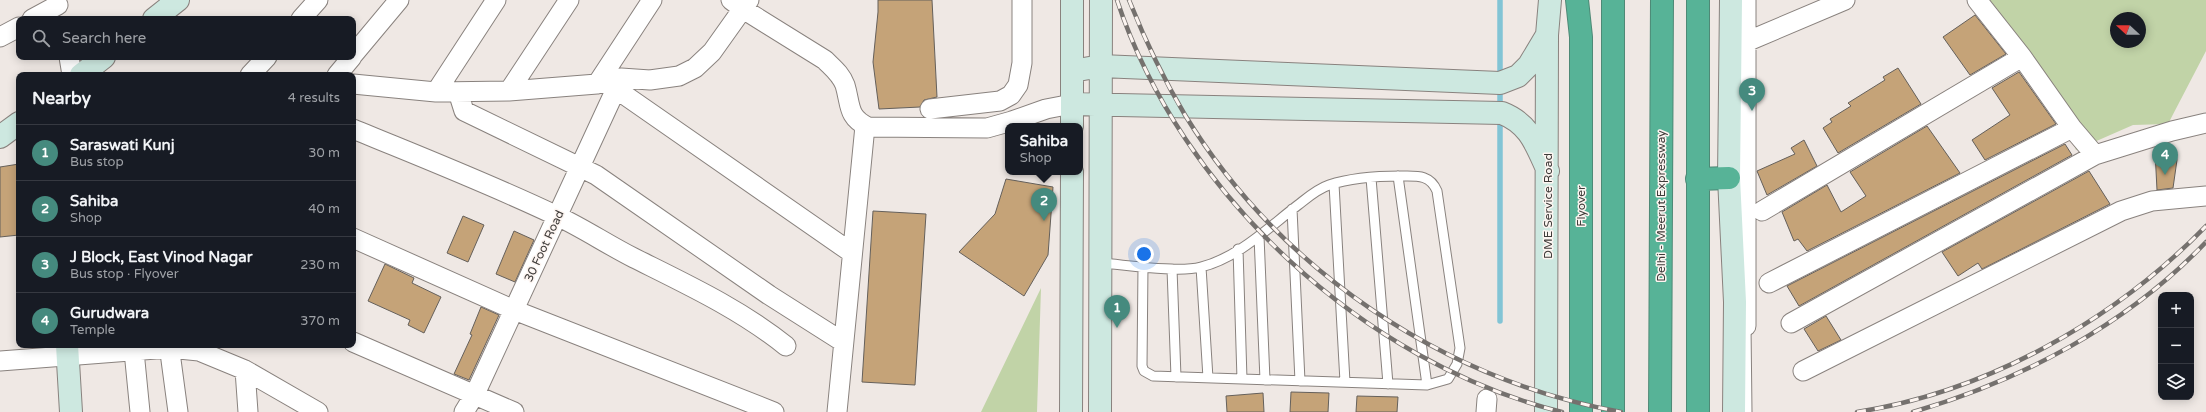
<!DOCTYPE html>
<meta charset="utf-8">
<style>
:root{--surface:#171b24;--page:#242831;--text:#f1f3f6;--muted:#9ea1a6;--line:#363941;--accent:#458a7e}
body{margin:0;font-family:"Varela Round",sans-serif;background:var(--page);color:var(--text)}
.controls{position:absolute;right:12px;bottom:12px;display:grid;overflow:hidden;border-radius:8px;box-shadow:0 2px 10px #0003}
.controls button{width:36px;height:36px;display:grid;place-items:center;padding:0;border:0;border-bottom:1px solid var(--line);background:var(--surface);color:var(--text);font:20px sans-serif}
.compass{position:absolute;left:2110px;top:12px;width:36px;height:36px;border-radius:50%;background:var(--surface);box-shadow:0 2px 10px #0003;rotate:291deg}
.you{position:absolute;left:1144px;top:254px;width:14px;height:14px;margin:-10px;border:3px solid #fff;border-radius:50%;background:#1a73e8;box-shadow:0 0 0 6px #1a73e833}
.badge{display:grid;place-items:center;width:26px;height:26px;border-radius:50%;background:var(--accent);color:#fff;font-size:13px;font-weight:700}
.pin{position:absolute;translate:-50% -33px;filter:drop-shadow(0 1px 2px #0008)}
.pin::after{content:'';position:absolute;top:21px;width:14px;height:12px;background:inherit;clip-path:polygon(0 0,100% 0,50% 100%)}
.popup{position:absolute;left:1005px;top:123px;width:78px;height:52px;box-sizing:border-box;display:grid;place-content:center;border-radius:8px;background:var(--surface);filter:drop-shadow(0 1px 3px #0005);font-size:13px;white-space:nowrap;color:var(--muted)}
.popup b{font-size:15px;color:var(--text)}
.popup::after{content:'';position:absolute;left:50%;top:100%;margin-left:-8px;border:8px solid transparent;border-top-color:var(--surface)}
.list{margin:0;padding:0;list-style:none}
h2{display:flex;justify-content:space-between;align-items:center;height:52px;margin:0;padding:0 16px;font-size:17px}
h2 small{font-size:13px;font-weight:400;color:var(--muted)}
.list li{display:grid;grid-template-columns:26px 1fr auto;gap:12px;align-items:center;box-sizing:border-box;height:56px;padding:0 16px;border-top:1px solid var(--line)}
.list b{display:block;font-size:15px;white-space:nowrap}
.list p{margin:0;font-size:13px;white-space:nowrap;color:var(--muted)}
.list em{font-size:13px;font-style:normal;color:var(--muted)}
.icon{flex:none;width:22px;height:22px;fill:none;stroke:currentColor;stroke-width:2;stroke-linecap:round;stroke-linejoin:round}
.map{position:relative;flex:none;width:2206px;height:412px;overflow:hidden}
.search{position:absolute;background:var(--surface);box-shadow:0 2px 10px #0003;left:16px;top:16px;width:340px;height:44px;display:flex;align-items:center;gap:10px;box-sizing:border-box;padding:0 14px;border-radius:8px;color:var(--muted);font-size:15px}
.panel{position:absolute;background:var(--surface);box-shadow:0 2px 10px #0003;left:16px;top:72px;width:340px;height:276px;border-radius:8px}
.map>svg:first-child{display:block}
.green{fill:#c1d3a7;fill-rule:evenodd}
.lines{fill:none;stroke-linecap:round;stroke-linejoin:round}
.stream{stroke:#82c4d5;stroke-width:5.5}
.building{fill:#c5a378;stroke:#65605b}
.lane-casing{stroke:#89827e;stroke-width:11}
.street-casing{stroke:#89827e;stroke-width:21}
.secondary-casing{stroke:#89827e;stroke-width:24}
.highway-casing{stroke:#4e8976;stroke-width:24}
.lane{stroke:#fff;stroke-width:9}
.street{stroke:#fff;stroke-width:19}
.secondary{stroke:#cde8e0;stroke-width:22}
.highway{stroke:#57b397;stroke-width:22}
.rail-casing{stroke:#75716e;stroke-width:4.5}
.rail{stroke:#fdf5f1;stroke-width:3;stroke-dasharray:9;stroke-linecap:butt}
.labels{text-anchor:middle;stroke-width:3;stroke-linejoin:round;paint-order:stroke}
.street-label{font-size:12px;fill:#3e3b39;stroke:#fdf5f1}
</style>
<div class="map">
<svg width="2206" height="412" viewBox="0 0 2206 412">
<rect width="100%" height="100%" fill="#efe8e4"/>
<!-- green -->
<path class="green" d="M1984,0h222v51l-38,73 -35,1 -57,25 -12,-32zM2116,18h24v24h-24z
M1041,288l-4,124h-56z"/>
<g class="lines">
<!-- stream -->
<path class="stream" d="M1500,0v78
M1500,86v22
M1500,118v203"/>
</g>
<!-- building -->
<path class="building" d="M878,0h54l5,97 -13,3 -4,7 -41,2 -6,-47 5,-50z
M1975,15l31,39 -36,21 -27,-38z
M1898,68l23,36 -83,49 -15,-25 9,-6 -2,-3 21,-13 -3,-3 37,-23 -2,-3z
M2019,72l37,52 -71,36 -13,-20 38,-25 -18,-27z
M1927,126l33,47 -153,78 -9,-12 -4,2 -12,-29 45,-27 14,27 25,-16 -16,-24z
M1804,140l13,26 -50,29 -10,-24 38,-17 -4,-6z
M2065,144l7,11 -273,151 -12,-20z
M2175,148l2,12 -4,28 -16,2 -2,-39z
M19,164v71l-19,2v-70z
M2089,171l21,33 -128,65 -4,-6 -20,13 -16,-24z
M1006,179l47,8 -5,68 -24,41 -65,-44 36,-38z
M873,211l53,3 -11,171 -53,-3z
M463,216l21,9 -16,37 -21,-9z
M514,231l20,9 -19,42 -19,-8z
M385,264l29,14 -2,5 29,14 -17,36 -16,-8 2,-5 -42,-19z
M481,307l18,8 -30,65 -15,-6 18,-39 -2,-1z
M1826,316l15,24 -23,11 -14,-22z
M1291,392l38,1 -1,19h-38z
M1263,393l1,19h-37l-1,-16z
M1357,396l41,1 -1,15h-41z"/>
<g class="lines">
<!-- lane casing -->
<g class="lane-casing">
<path id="lane" d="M1398,176l29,209
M1371,178l17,206
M1334,184l11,198
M1292,209l8,172
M1259,236l6,144
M1238,249l4,130
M1101,263c26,2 77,10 100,4 37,-9 68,-40 97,-62 9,-7 19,-16 31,-20 21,-7 49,-9 72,-9 15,0 29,-2 36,15l23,157 -3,16 -9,15 -21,6 -274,-9 -9,-5 -2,-5 1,-100
M1201,267l7,111
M1172,269l4,108
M1746,326l1,86"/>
</g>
<!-- street casing -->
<g class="street-casing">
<path id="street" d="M731,0l12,9 82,51c8,8 16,14 20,25 6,20 2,32 23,42l119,1 25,-7 34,-12 26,-5
M1746,0v326
M1977,0l45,57
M32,19l26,-14
M301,19l17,-19
M0,37l19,-10
M1746,42l99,-42
M353,55l46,-55
M69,57l3,18
M250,75l17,-18
M337,75l15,-18
M353,84l83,8 73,-1 88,-7 24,-6 29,2 29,-4 16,-8 17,-16 37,-52
M597,84l55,-84
M616,89l236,164
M509,91l60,-91
M436,92l60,-92
M458,92l6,19 132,64 173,120 74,47
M930,109l70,-8 11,-6 7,-10 4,-22v-63
M353,129c68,28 137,55 204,87 26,12 51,29 77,42 52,26 106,51 152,88
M1762,211l260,-154 50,71 23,27 77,-24 34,-8
M353,238l161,72 260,102
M1769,283l303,-155
M1791,323l304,-168
M353,342l161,70
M169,345l9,67
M134,351l6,61
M0,361l169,-13 30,3 46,19 73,42
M245,370l3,42
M1803,371l318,-160 31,-10 54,-5
M464,412l11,-18 146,-316
M837,412l28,-286
M1486,412l1,-13"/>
</g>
<!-- secondary casing -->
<g class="secondary-casing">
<path id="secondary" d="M1731,0l-2,178 6,124 -1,110
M154,19l24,-19
M1072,71l29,-5 399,17 18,-7 11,-11 18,-30
M81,75l23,-18
M1072,104l430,9c28,11 34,32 46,58
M1072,126v-126
M0,137l19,-14
M67,345l4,67
M1071,412l1,-240
M1100,412l1,-412
M1546,412l1,-377 3,-35"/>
</g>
<!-- highway casing -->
<g class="highway-casing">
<path id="highway" d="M1577,0l4,37v375
M1613,0v412
M1698,0v412
M1697,179l32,-1
M1660,412l2,-412"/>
</g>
<!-- lane -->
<use href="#lane" class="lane"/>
<!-- street -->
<use href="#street" class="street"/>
<!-- secondary -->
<use href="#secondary" class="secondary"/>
<!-- highway -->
<use href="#highway" class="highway"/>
<!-- rail casing -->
<g class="rail-casing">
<path id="rail" d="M1117,0c64,194 247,363 445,412
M1129,0c16,40 34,78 56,115 95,155 258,265 436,297
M1857,412c130,-20 258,-92 349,-186
M1913,412c109,-32 214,-87 293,-170"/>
</g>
<!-- rail -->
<use href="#rail" class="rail"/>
</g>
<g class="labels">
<!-- street labels -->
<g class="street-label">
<text transform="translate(1548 206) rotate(-90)" y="4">DME Service Road</text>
<text transform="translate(1581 206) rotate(-90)" y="4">Flyover</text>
<text transform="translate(1661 206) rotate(-90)" y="4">Delhi - Meerut Expressway</text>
<text transform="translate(544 246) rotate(-65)" y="4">30 Foot Road</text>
</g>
</g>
</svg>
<div class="controls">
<button>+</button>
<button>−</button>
<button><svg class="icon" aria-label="layers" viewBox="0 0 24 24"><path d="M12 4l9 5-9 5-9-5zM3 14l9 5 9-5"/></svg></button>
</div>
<svg class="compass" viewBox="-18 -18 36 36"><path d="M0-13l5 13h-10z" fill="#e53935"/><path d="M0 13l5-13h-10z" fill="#9ea1a6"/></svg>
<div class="you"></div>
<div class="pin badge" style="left:1117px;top:328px">1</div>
<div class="pin badge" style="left:1044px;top:221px">2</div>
<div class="popup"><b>Sahiba</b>Shop</div>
<div class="pin badge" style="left:1752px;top:111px">3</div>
<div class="pin badge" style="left:2165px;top:175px">4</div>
<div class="search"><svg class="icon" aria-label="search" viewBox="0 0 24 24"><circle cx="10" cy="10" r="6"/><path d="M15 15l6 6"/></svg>Search here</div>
<section class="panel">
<h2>Nearby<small>4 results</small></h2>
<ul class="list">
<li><span class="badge">1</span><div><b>Saraswati Kunj</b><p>Bus stop</p></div><em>30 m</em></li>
<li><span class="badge">2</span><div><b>Sahiba</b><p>Shop</p></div><em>40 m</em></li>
<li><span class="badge">3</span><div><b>J Block, East Vinod Nagar</b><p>Bus stop · Flyover</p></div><em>230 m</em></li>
<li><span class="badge">4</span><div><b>Gurudwara</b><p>Temple</p></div><em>370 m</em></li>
</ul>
</section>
</div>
